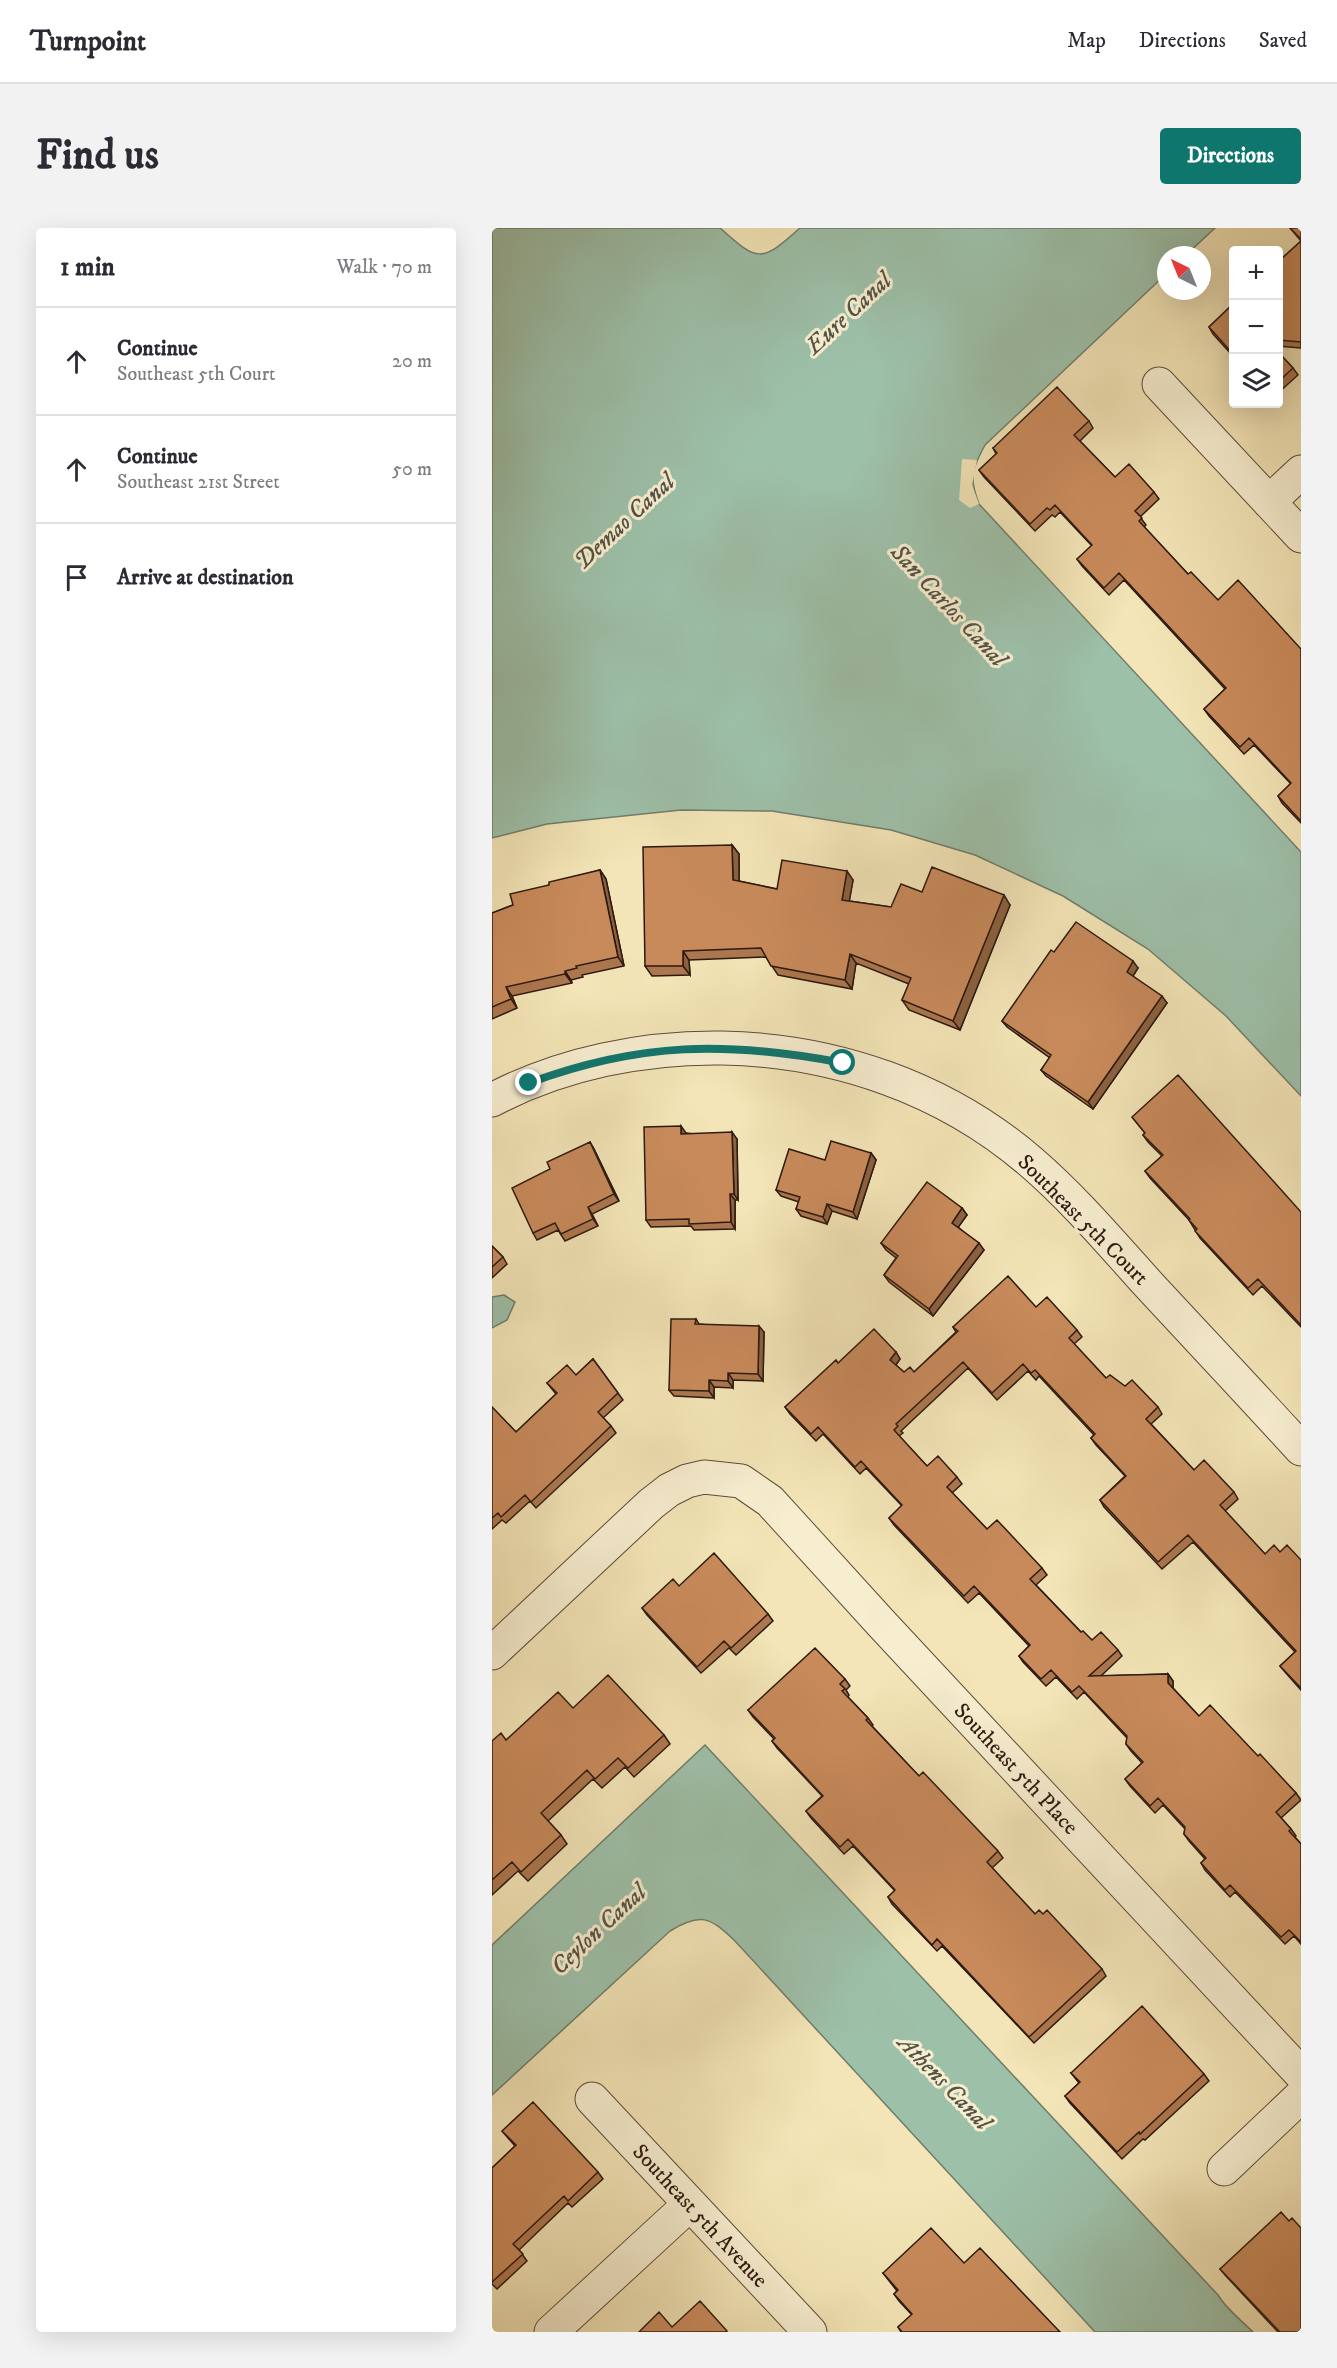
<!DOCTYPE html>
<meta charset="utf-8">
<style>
:root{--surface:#fff;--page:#f2f2f3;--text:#2b2b33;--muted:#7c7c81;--line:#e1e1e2;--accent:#0f766e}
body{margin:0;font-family:"IM FELL DW Pica",serif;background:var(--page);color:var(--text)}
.controls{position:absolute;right:18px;top:18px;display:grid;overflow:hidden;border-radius:6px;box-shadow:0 6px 24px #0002}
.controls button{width:54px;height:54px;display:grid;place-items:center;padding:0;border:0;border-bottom:2px solid var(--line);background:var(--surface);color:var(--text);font:30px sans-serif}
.compass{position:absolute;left:665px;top:18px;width:54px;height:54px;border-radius:50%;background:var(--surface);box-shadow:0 6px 24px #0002;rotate:317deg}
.stop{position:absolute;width:18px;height:18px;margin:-14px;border:4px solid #0f766e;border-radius:50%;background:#fff}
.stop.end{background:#0f766e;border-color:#fff;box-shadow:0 2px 6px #0008}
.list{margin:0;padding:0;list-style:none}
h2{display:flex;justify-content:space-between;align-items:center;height:78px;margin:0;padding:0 24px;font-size:26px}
h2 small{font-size:20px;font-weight:400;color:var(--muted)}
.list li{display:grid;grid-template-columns:39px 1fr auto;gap:18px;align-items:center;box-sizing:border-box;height:108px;padding:0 24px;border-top:2px solid var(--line)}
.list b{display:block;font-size:22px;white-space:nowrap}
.list p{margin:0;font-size:20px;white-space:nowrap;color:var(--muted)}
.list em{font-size:20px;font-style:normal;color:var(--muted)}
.icon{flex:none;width:33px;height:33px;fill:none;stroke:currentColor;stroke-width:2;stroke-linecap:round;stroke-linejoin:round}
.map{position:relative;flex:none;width:809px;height:2104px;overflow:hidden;border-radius:6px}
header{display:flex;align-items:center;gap:36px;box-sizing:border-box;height:84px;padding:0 30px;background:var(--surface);border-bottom:2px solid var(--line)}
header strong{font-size:28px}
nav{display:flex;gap:33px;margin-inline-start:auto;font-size:21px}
.intro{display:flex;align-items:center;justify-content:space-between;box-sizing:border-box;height:144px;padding:0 36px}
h1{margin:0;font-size:42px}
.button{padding:15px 27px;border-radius:6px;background:var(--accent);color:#fff;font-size:21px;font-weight:700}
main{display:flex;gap:36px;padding:0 36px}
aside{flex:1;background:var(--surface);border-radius:6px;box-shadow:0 6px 24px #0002}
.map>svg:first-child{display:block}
.water{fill:#9dc0a9;stroke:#707d6c;stroke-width:1.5}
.pier{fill:#f3e5b7}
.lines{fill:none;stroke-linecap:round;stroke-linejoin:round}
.minor-casing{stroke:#5e4c3a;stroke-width:35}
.minor{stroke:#f7eed0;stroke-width:33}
.wall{fill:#ac774e;stroke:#2d1911;stroke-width:1.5}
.shaded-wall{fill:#8c6140;stroke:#2d1911;stroke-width:1.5}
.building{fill:#c88a5b;stroke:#2d1911;stroke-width:1.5}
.route{stroke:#0f766e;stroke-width:8}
.labels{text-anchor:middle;stroke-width:6;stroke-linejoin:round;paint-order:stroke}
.street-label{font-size:22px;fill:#2d1911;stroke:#f7eed0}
.water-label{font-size:24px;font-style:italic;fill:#545346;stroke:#f7eed0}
</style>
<header>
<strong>Turnpoint</strong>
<nav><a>Map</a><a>Directions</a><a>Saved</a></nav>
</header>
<div class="intro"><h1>Find us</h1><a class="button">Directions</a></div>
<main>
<aside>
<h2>1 min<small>Walk · 70 m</small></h2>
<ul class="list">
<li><svg class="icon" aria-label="ahead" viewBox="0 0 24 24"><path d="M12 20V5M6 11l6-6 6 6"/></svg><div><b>Continue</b><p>Southeast 5th Court</p></div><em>20 m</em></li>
<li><svg class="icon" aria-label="ahead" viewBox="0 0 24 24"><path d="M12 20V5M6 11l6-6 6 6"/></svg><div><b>Continue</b><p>Southeast 21st Street</p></div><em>50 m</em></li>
<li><svg class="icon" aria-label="arrive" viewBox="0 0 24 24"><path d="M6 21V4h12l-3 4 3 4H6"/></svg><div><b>Arrive at destination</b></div></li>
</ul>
</aside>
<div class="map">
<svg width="809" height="2104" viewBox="0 0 809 2104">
<rect width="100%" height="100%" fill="#f3e5b7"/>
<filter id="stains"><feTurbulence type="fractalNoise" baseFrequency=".00333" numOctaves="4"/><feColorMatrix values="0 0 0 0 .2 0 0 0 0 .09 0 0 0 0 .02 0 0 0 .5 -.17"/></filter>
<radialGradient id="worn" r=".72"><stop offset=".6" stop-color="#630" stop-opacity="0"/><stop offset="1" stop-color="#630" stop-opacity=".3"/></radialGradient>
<!-- water -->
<path class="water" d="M0,0h228c38,34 41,35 80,0h415l-29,27h-20v19l-181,171c-14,26 -16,32 -6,59l322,348v244l-75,-80 -78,-67 -85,-53 -88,-41 -84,-25 -119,-19 -91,-1 -134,14 -55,14z
M12,1067l11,7 -8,18 -15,8v-31z
M213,1517l513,550c9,15 22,24 35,37h-158l-360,-391c-25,-24 -34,-29 -65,-10l-178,164v-150z"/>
<!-- pier -->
<path class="pier" d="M470,231l15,1 -5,25 7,19 -9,4 -11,-8z"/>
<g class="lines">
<!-- minor casing -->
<g class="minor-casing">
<path id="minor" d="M667,156l142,152
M777,274l32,-30
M0,872c70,-37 152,-53 230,-52 113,2 223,40 309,114 43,37 80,81 118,123 51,55 102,109 152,164
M0,1425l159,-149 18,-14 18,-9 17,-4 37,4 29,20 111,122 420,451
M100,1871l218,233
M732,1941l77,-73
M59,2104l139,-128"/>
</g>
<!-- minor -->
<use href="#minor" class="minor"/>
</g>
<!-- wall -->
<path class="wall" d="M798,0h11v120l-23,-2v-84l23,-21z
M741,76v52l-20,-22 -4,-7z
M786,124l15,16 5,7 -20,18z
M597,193l4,7 -13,13 35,36 39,15 5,7 -19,18 6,8 -2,2 44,47 30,26 83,49v174l-19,-20 -4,-7 13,-12 -37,-39 -10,9 -35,-38 -5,-7 21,-20 -101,-109 -15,15 -27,-29 -5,-7 15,-13 -32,-34 -5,5 -3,-2 -17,16 -51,-54 -5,-7 17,-16 -3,-6z
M240,617l7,9v27l38,8 76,-9 -4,21 42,6 31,-15 88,13 -50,125 -51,-20 -7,-10 7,-16 -53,-21 -4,26 -74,-14 -12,-18 -77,3 1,15 -38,1 -7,-10z
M108,642l6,9 18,87 -42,9 1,2 -12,3 1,3 -60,13 5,12 -25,11v-106l21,-8 36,-20z
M562,724l84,16 -5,8 34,27 -74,106 -47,-33 -5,-6 9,-12 -43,-31 -5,-6z
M640,889l169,95v115l-39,-41 -9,9 -53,-57 -11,-18 -39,-42 -5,-7 17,-15 -14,-14 -5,-7 2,-2z
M194,905l51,6 1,61h-3v29l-41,1 -3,-4 -40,1 -5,-7z
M98,914l4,7 25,52 -27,13 6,12 -33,15 -7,-11 -21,10 -4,-7 17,-64z
M379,925l5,7 -19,59 -25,-8 -5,13 -26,-8 -5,-7 3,-7 -18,-6 -5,-6 49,-30z
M470,980l5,7 -9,12 26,23 -51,66 -44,-34 -5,-7 12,-17 -10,-8 -5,-7z
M0,1018l11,11 4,7 -15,14z
M544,1079l41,23 5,7 -8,7 32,34 52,29 4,7 -11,10 43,46 40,22 4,7 -13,12 40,43 15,-2 21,8v130l-16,-18 -5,-6 15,-14 -102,-110 -31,27 -58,-62 -4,-7 25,-24 -29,-31 -5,-7 3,-3 -55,-59 -3,4 -8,-9 -31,29 -29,-32 -67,63 2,2 -4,3 28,30 30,11 5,7 -10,9 35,36 55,39 5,7 -11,10 45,47 11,8 26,10 4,6 -21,20 67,-2 5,7v7l26,28 59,40 38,37 5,7 -20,18 10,11 5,7 -1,1 6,7v100l-7,-8 -9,8 -50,-52 -5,5 -25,-27 -4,-7 4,-4 -16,-18 -5,-7 1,-5 -22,-24 -8,8 -25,-27 -5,-7 17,-16 -11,-12 -5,-7 1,-6 -43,-46 -7,7 -21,-22 -10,9 -23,-24 -4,-6 10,-10 -50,-53 -11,10 -74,-78 -5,-7 13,-12 -36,-38 -6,6 -37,-40 -7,7 -26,-27 -5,-7 53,-44 58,-11 4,7 -4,6 8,7h10l42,-40 -3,-5z
M204,1091l3,5 65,8 -1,49 -30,-1v8l-19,-1v11l-40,-2 -5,-6z
M101,1131l30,41 -20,18 8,8 5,7 -80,75 -6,-7 -24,22 -4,-3 -10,9v-122l24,25 40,-38 -9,-11 29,-8z
M187,1358l89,28 5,7 -37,34 -7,-7 -28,25 -54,-58 -5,-7z
M353,1451l5,7 -4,4 3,5 -1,2 20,21 5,7 -1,1 47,50 79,75 5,7 -11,10 43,46 67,55 4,7 -72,67 -92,-97 -5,5 -45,-47 -4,-7 7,-6 -42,-45 -9,8 -33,-36 -5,-7 16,-15 -45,-48 -5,-7 2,-2 -21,-22 -5,-7z
M81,1480l91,27 6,9 -36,33 -9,-10 -23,21 -9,-9 -45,42 13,14 6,9 -39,37 -10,-10 -26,24v-154l14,-1z
M579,1845l133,1 5,7 -64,59 -2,-1 -21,20 -52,-56 -5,-7 14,-13z
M10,1903l96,41 5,7 -31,28 -4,-4 -49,47 8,11 -30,28 -5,-5v-116l23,-22z
M797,1993l12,7v104h-23l-53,-57 -5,-6z
M472,2035l96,69h-159l-3,-5 14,-12 -13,-14 -5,-7 3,-3 -14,-18z"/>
<!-- shaded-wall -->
<path class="shaded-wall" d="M240,617l7,9v35l-6,-9z
M108,642l6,9 18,87 -6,-9z
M355,643l6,9 -5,29 -6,-9z
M512,667l6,10 -50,125 -7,-9z
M191,723l6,9 1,15 -7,-9z
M358,726l6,9 -4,26 -7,-9z
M641,733l5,7 -7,11 -4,-7z
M73,743l6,9 1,3 -7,-9z
M14,759l6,9 5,12 -6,-9z
M670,768l5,7 -74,106 -5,-7z
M189,898l5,7v8l-5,-7z
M240,904l5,7 1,61 -4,-6z
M98,914l4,7 25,52 -5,-7z
M379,925l5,7 -19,59 -4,-7z
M238,966l5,6v29l-4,-7z
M335,976l5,7 -5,13 -4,-7z
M96,979l4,7 6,12 -5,-7z
M470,980l5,7 -10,14 -5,-6z
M487,1015l5,7 -51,66 -4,-7z
M267,1098l5,6 -1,49 -5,-7z
M404,1124l4,7 -5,7 -5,-6z
M236,1145l5,7v8l-5,-7z
M217,1152l5,7v11l-5,-7z
M676,1446l5,7v9l-5,-7z"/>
<!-- building -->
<path class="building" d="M798,0h11v11z
M809,13v101l-23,-2v-78z
M741,76v50l-24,-27z
M786,124l15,16 -15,14z
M565,159l32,34 -15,14 41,42 14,-13 25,28 -19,19 7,7 -3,3 49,53 3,-2 27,28 20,-20 63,69v172l-23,-25 13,-13 -42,-45 -9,9 -36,-38 22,-21 -107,-115 -15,15 -27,-29 15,-14 -37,-40 -5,5 -3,-2 -17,16 -51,-54 18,-17 -4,-5z
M240,617l1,35 44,9 5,-29 65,11 -5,29 49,7 10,-23 21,8 10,-25 72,28 -51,126 -51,-21 9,-22 -61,-24 -5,26 -74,-14 -10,-18 -78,3v15h-38l-2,-119z
M108,642l18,87 -42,9 1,2 -12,3v3l-59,13 5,12 -19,8v-94l21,-8 -3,-11 39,-9v-3z
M584,694l57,39 -6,11 35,24 -74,106 -47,-32 10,-15 -49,-34 49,-71 3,2z
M686,847l123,137v113l-43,-46 -10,9 -53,-57 2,-2 -8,-9 1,-1 -45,-48 18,-16 -20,-20 2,-2 -13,-16z
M189,898v8l51,-2 2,62h-4l1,28 -42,2v-5l-43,1 -2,-93z
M339,913l40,12 -18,59 -26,-8 -4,13 -27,-8 4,-12 -24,-7 13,-41 36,11z
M98,914l24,52 -26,13 5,12 -32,15 -6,-11 -22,10 -21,-45 38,-19 -3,-7z
M435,954l35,26 -10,15 27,20 -50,66 -45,-34 14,-19 -17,-13z
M0,1018l11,11 -11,10z
M516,1048l28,31 11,-10 30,33 -8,8 37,40 4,-3 15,11 7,-6 26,27 -12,12 48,51 10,-10 30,32 -14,13 45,49 9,-9 6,7 7,-7 14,15v128l-21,-22 16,-15 -108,-116 -30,27 -58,-62 26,-24 -35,-38 4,-4 -60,-64 -4,3 -8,-9 -31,29 -29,-31 -67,62 2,2 -4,4 33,36 11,-10 19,21 -10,10 40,42 10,-9 45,48 -12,11 51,53 2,-1 9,9 9,-8 17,18 -29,26 79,-2v9l31,33 11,-11 48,51 2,-2 36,39 -20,19 15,17 -2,2 12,13v98l-12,-12 -8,7 -51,-52 -5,5 -24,-27 5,-5 -22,-24 1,-7 -27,-29 -8,8 -25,-27 18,-17 -17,-18 1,-8 -48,-50 -7,6 -21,-22 -10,9 -22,-23 11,-11 -56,-59 -10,10 -75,-78 13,-13 -41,-44 -6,6 -37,-40 -7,7 -26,-27 51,-47 2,3 36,-34 22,23 -6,8 14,12 6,-5 4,5 44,-41 -5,-4z
M179,1091h25l-1,5 64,2 -1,48 -30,-1v8l-19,-1v11l-40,-1z
M101,1131l25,34 -20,19 13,14 -80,76 -6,-7 -24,22 -3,-4 -6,5v-111l24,25 41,-39 -10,-10 20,-18 9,10z
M222,1325l54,61 -37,34 -7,-7 -27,26 -55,-59 31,-29 6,7z
M323,1420l30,31 -5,5 5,5 -3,2 26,27 -2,2 53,56 4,-4 75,79 -11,11 48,52 4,-4 4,4 4,-4 55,59 -73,68 -92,-98 -5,6 -44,-48 7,-7 -47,-51 -8,8 -34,-36 17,-15 -51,-55 3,-3 -27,-28z
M116,1447l56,60 -36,33 -10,-10 -23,21 -8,-9 -46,43 20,22 -40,37 -9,-10 -20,18v-139l9,-8 5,7 52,-48 15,16z
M650,1778l62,68 -64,60 -1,-2 -22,20 -52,-56 15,-14 -9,-9z
M41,1874l65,70 -30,29 -4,-5 -51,48 10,10 -31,28v-114l24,-23 -14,-14z
M789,1984l8,9 3,-3 9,10v101l-3,3h-18l-60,-63z
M439,2000l33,35 16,-15 80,84h-158l-4,-5 14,-13 -18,-20 4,-4 -15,-17z
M208,2073l27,30 -2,1h-86l20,-20 13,15z"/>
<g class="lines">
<!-- route -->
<path class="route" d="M37,855c111,-41 198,-42 314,-20"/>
</g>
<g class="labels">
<!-- street labels -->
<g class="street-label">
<text transform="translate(592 991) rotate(45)" y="8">Southeast 5th Court</text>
<text transform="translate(525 1540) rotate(47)" y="8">Southeast 5th Place</text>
<text transform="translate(209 1987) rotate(47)" y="8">Southeast 5th Avenue</text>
</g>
<!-- water labels -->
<g class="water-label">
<text transform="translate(356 85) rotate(-43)" y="8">Eure Canal</text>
<text transform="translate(132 293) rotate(-43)" y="8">Demao Canal</text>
<text transform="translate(457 377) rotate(47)" y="8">San Carlos Canal</text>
<text transform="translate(106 1701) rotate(-43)" y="8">Ceylon Canal</text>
<text transform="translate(453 1854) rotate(46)" y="8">Athens Canal</text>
</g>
</g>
<rect width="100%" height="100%" filter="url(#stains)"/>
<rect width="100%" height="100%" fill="url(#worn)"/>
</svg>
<div class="controls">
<button>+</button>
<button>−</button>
<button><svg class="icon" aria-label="layers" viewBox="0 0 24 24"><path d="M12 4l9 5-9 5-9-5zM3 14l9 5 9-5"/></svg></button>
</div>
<svg class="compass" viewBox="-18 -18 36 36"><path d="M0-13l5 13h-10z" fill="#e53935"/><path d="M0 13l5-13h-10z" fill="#7c7c81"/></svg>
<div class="stop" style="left:351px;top:835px"></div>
<div class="stop end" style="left:37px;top:855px"></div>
</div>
</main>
